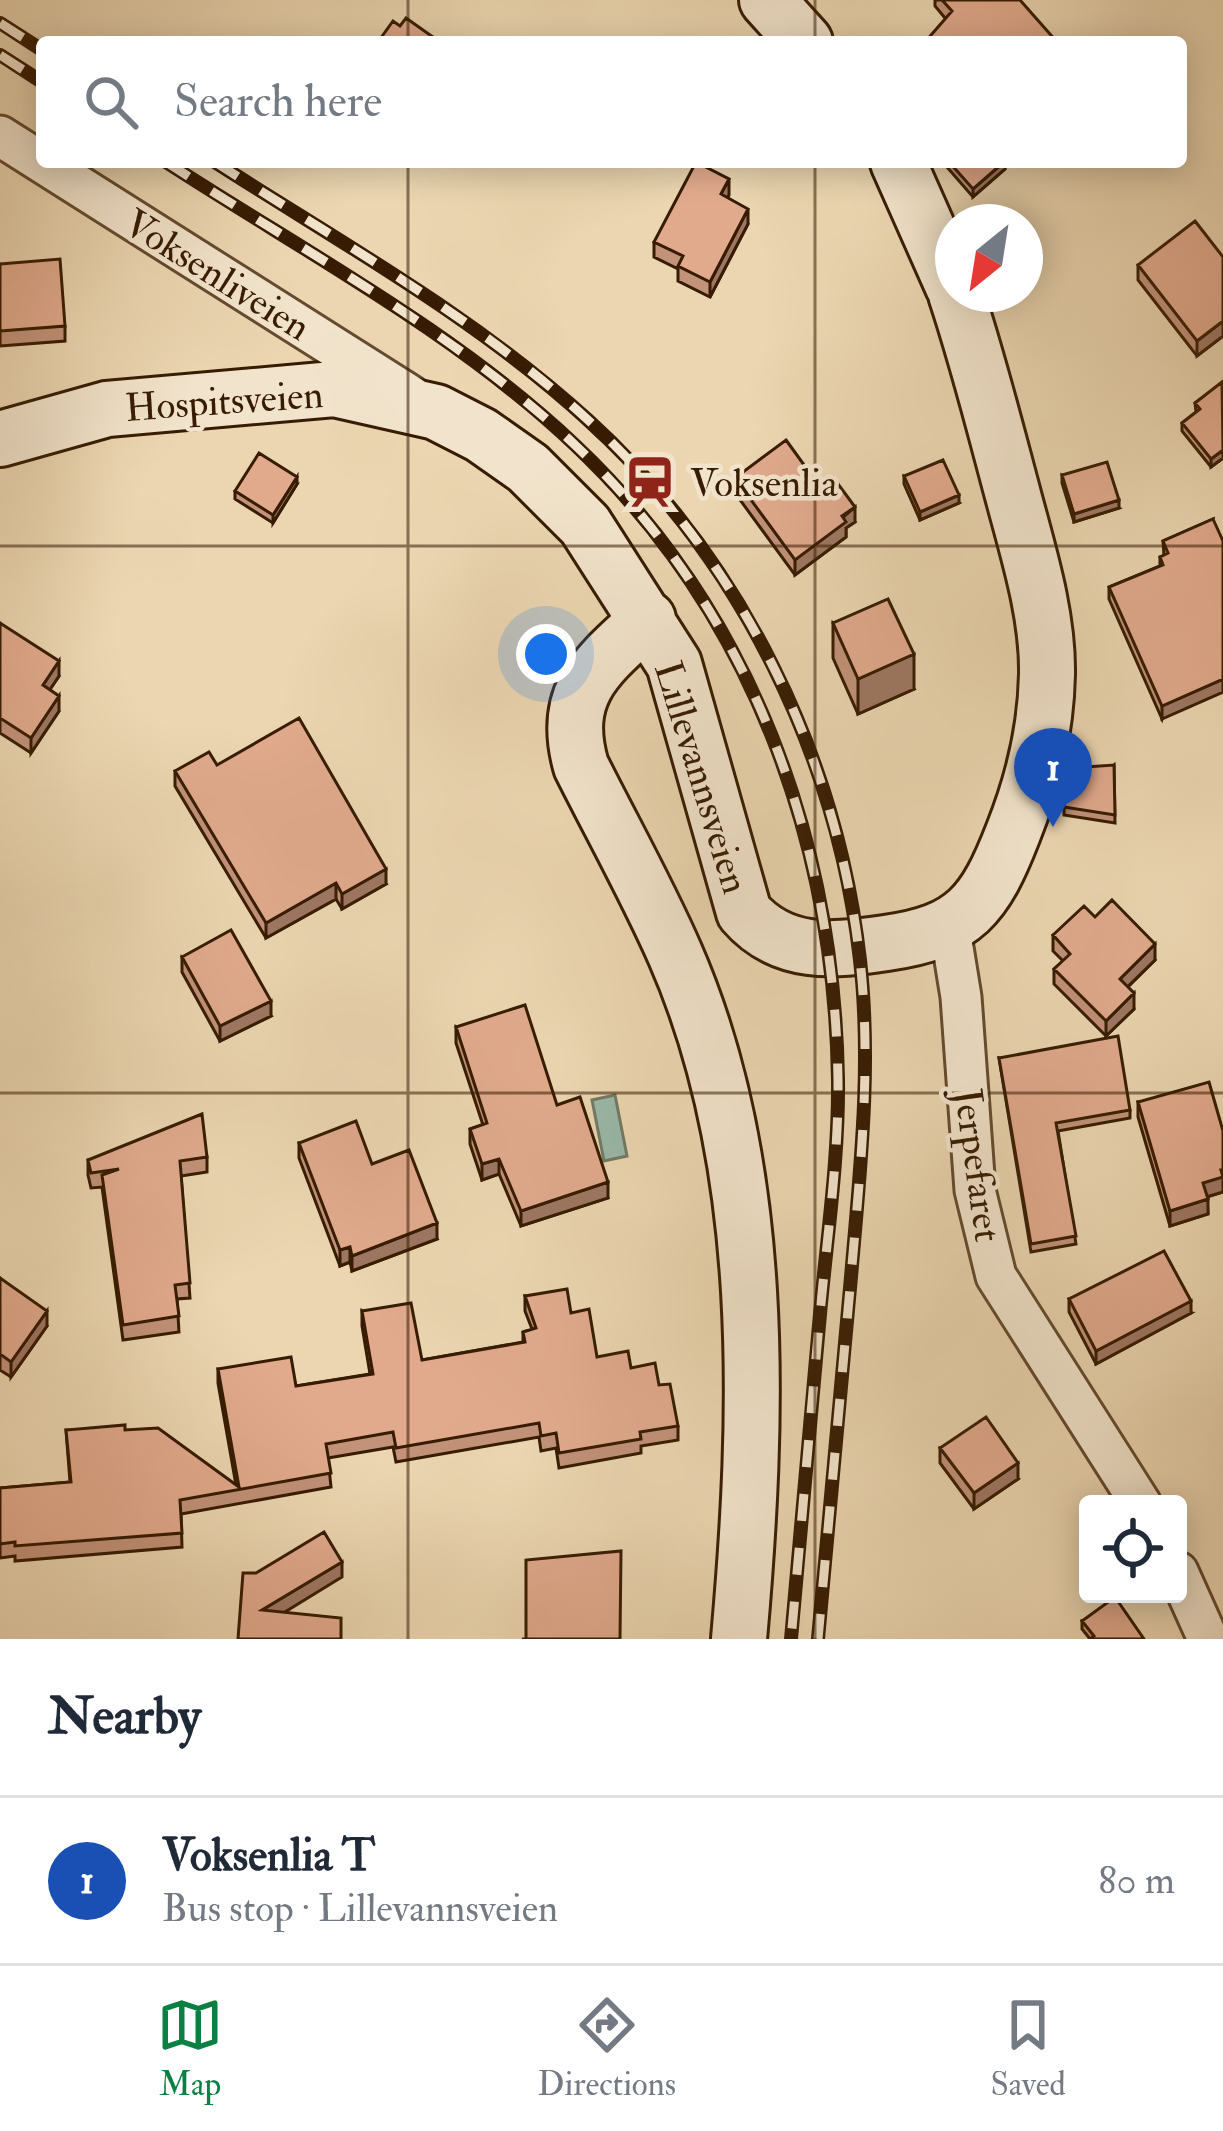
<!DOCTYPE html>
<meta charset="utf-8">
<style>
:root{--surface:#fff;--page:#f6f6f7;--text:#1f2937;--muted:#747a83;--line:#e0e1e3;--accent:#0b8043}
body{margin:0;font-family:"IM FELL Double Pica",serif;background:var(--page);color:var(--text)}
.controls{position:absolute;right:36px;bottom:36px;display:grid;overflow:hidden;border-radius:12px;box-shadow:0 6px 30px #0003}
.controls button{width:108px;height:108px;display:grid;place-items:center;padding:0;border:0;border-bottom:3px solid var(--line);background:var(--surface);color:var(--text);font:60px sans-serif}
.compass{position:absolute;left:935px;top:204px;width:108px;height:108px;border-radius:50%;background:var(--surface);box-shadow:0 6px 30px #0003;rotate:210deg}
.you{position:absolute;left:546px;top:654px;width:42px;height:42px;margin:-30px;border:9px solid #fff;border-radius:50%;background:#1a73e8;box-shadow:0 0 0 18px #1a73e833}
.badge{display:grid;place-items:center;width:78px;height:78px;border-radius:50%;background:var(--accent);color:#fff;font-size:39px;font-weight:700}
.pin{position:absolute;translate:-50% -99px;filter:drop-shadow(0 3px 6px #0008)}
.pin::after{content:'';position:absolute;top:63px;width:42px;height:36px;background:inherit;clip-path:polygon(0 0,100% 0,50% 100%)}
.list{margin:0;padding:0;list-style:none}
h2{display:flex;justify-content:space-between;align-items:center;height:156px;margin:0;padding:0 48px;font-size:51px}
h2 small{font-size:39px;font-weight:400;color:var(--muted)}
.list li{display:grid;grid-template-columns:78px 1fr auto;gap:36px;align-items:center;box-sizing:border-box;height:168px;padding:0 48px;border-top:3px solid var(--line)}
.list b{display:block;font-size:45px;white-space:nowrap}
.list p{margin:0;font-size:39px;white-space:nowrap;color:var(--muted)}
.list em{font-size:39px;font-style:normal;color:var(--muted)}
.icon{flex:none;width:66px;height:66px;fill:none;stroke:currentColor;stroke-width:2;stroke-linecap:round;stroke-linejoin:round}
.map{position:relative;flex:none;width:1223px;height:1639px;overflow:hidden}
.search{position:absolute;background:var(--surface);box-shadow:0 6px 30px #0003;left:36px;right:36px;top:36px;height:132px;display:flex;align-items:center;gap:30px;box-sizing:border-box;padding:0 42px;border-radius:12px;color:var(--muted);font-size:45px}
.sheet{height:324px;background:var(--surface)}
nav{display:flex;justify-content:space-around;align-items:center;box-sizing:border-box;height:168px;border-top:3px solid var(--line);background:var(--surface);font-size:33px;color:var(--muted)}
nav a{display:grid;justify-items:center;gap:6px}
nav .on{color:var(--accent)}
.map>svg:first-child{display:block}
.water{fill:#99b9a9;stroke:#727a66;stroke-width:3}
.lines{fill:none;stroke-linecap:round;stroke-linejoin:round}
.street-casing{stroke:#644a2e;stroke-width:45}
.secondary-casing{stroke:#371c02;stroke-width:60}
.street{stroke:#f2e4cc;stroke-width:39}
.secondary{stroke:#f2e4cc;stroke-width:54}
.rail-casing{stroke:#371c02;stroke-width:14}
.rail{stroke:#f2e4cc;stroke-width:9;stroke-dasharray:27;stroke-linecap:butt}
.wall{fill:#c29279;stroke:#371c02;stroke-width:3}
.shaded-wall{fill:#9e7763;stroke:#371c02;stroke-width:3}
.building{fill:#e1aa8d;stroke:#371c02;stroke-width:3}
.grid{fill:none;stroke:#371c02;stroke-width:3;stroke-opacity:0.55}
.labels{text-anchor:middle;stroke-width:9;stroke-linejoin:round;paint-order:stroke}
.street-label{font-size:39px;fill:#371c02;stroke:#f2e4cc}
.poi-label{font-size:39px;fill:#371c02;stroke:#f2e4cc;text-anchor:start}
</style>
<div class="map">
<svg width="1223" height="1639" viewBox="0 0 1223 1639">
<rect width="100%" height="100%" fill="#ebd6b1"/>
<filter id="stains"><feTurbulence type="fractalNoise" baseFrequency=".00167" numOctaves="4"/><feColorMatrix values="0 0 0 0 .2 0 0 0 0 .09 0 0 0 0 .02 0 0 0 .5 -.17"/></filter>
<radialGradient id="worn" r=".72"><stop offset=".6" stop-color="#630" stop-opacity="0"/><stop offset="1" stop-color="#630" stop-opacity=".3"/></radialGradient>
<!-- water -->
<path class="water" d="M615,1095l12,61 -23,5 -12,-61z"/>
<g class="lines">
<!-- street casing -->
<g class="street-casing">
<path id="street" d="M0,136l411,260
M950,929l11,68 14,193 21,86 145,228
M1178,1572l30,67"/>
</g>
<!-- secondary casing -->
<g class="secondary-casing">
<path id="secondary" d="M767,0l38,42
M898,162l55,124
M0,439l107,-30 227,-20 102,23 45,23 47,33 57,57 89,139 70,248c38,44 89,39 142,31 79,-11 99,-38 127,-110 20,-50 33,-105 34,-159 1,-60 -19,-122 -34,-179 -18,-67 -35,-135 -57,-201
M648,619c-50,46 -88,73 -67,147 31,62 66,124 94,188 92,210 84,461 64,685"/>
</g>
<!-- street -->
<use href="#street" class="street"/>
<!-- secondary -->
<use href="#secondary" class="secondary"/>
<!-- rail casing -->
<g class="rail-casing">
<path id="rail" d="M0,23l42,27
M0,55l42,27
M166,162c137,89 290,170 409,283 177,167 259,395 263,634 1,78 -11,158 -18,235 -10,108 -19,217 -29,325
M215,162c126,81 262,156 373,258 153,139 249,336 272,540 12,106 0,211 -9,317 -11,121 -22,241 -33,362"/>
</g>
<!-- rail -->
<use href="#rail" class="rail"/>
</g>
<!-- wall -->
<path class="wall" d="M935,0h85l-75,18 -10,-12z
M946,162h59v7l-32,28 -27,-31z
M729,195l-2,2 21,27 -38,73 -32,-16v-12l-24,-12v-15z
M1223,257v79l-26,20 -59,-76v-15z
M0,264l65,62v15l-65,5z
M1223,382v76l-12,9 -29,-36v-8l14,-11 -1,-9z
M1062,475l57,33 -45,14 -12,-39z
M904,476l55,27 -39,17 -16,-36z
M735,478l85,9 35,35 -9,6v9l-51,38 -60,-82z
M297,484l-24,39 -38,-24v-8z
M1213,519l-51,200 -53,-120v-12l51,-21v-9l4,-1 -1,-15z
M0,623l59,53 -9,13 9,22 -28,42 -31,-20z
M833,623l81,66 -56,25 -25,-56z
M217,765l169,119 -44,25 -6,-10 -70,39 -91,-152v-15z
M1114,765l1,58 -51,-8v-8z
M1095,917l60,43 -27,27 6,22 -28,27 -52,-52v-15l9,-8 -10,-10v-16z
M182,957l89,59 -51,25 -38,-69z
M456,1027l101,78 51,93 -87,28 -22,-52 -17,6 -12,-36v-15l13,-4 -27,-82z
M999,1058l131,52v8l-72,13 18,113 -45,8z
M1138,1102l85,29v61l-16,5 1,17 -38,12 -32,-109z
M299,1143l73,21 65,75 -85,32 -2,-9 -10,4 -41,-108z
M207,1157v15l-26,4 9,122 -13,1 2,33 -56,8 -21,-153 -11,1 -3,-13v-15z
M0,1278l47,48 -36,51 -11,-7z
M525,1296l46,17 26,44 34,11 28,17 19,41v14l-37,6v7l-82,15 -3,-20 -15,3 -2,-14 -143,25 -3,-15 -65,11 3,29 -150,27 1,33 -167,14v-5l-15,2v-70l70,-6 -4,-52h59l111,55 -18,-102v-14l78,17 74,-12 -8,-48v-15l60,49 101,-18v-10l9,-3 -7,-18z
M1069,1299l122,14 -95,51 -27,-52z
M940,1448l78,31 -44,30 -34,-46z
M1082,1621l62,18h-54l-8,-10z"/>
<!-- shaded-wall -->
<path class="shaded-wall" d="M1004,162l1,7 -32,28v-8z
M729,179v16l-8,14v-15z
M748,209v15l-38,73v-15z
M1223,321v15l-26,20v-15z
M1223,450v8l-12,9v-8z
M297,477v7l-24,39v-8z
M959,495v8l-39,17v-8z
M1119,500v8l-45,14v-8z
M855,507v15l-9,6v9l-51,38v-15z
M914,654v35l-56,25v-35z
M59,661v15l-16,24v-15z
M1223,679v13l-61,27v-13z
M59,696v15l-28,42v-15z
M386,869v15l-44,25v-15z
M336,883v16l-70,39v-15z
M1155,944v16l-35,34v-15z
M1134,993v16l-28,27v-15z
M271,1001v15l-51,25v-15z
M499,1159v15l-17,6v-16z
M1221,1170h2v22l-20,6v-15z
M608,1182v16l-87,28v-15z
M1208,1199v15l-38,12v-15z
M437,1223v16l-85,32v-15z
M350,1247v15l-10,4v-16z
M1191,1301v12l-95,51v-13z
M47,1311v15l-36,51v-15z
M1018,1463v16l-44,30v-16z
M342,1562v15l-80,49v-16z"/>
<!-- building -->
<path class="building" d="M942,0h78l37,42h-132l27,-31z
M406,18l34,24h-62l15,-21 7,5z
M696,162l33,17 -8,15 27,15 -38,73 -32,-16 5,-10 -29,-14z
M949,162h55l-31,27z
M1195,221l28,36v64l-26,20 -59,-76z
M60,259l5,67 -65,5v-67z
M1222,382l1,68 -12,9 -29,-36 18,-14 -5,-6z
M786,440l34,47 13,-10 22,30 -13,9 4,6 -51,38 -60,-82z
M259,453l38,24 -24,38 -38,-24z
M943,460l16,35 -39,17 -16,-36z
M1107,462l12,38 -45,14 -12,-39z
M1213,519l10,22v138l-61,27 -53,-119 54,-22 -3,-8 8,-4 -5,-12z
M888,599l26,55 -56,25 -25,-56z
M0,623l59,38 -16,24 16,11 -28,42 -31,-20z
M299,718l87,151 -44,25 -6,-11 -70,40 -91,-152 34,-19 8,13z
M1114,765l1,50 -51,-8 7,-39z
M1112,900l43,44 -35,35 14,14 -28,28 -52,-52 16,-15 -17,-19 31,-29 11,11z
M231,930l40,71 -51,25 -38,-69z
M525,1005l32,100 23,-8 28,85 -87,29 -22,-52 -17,5 -12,-35 17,-6 -31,-96z
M1118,1036l12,74 -74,13 20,113 -45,8 -32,-186z
M1209,1082l14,49v39h-2l2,7 -20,6 5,16 -38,12 -32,-109z
M202,1114l5,43 -27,4 10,122 -15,2 4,31 -56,9 -21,-150 17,-6 -28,4 -3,-13z
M356,1121l16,43 37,-14 28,73 -85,33 -2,-9 -10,3 -41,-107z
M1164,1251l27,50 -95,50 -27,-52z
M0,1278l47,33 -36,51 -11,-8z
M567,1289l4,24 18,-4 8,48 31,-6 3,17 24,-5 4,22 11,-1 8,42 -38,6 1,7 -82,14 -3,-20 -15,3 -2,-13 -143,25 -3,-16 -67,12 5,29 -151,27 2,33 -167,13v-4l-15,2v-56l71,-6 -5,-52 59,-5v5l33,-2 81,59 -21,-118 73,-12 5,29 77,-12 -11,-63 49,-8 11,57 103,-18 -2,-10 13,-4 -11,-32z
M986,1417l32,46 -44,30 -34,-45z
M324,1532l18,30 -80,48 79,8v21h-103l5,-66h13z
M621,1551l-1,88h-98h4v-79z
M1115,1597l29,42h-54l4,-3 -12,-15z"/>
<!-- grid -->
<path class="grid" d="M408,0v42M815,0v42M408,162v1477M815,162v1477M0,546h1223M0,1093h1223"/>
<!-- icons -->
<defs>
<g id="station-bare" transform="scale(4.14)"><path d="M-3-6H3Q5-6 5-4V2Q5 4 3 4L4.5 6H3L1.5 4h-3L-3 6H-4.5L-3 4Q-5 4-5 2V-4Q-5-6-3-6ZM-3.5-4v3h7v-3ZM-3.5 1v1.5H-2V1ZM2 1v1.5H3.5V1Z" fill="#8f2418" stroke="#f2e4cc" stroke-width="2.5" paint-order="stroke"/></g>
</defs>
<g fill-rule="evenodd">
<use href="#station-bare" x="650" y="482"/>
</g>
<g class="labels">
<!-- street labels -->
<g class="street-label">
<text transform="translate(218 274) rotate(32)" y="14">Voksenliveien</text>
<text transform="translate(224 400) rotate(-4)" y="14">Hospitsveien</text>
<text transform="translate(703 777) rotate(73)" y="14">Lillevannsveien</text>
<text transform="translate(979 1165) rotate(82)" y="14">Jerpefaret</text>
</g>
<!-- poi labels -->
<g class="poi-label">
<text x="690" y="496">Voksenlia</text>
</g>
</g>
<rect width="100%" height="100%" filter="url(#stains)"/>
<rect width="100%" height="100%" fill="url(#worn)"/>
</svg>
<div class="controls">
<button><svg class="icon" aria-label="locate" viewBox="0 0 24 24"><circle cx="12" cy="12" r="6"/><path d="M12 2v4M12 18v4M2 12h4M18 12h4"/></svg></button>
</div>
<svg class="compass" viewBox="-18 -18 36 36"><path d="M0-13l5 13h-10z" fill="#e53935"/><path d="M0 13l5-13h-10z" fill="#747a83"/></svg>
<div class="you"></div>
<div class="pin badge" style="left:1053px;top:827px;background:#1a4fb4">1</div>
<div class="search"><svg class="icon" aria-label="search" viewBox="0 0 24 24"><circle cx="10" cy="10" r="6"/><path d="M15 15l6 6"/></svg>Search here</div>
</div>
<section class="sheet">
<h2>Nearby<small></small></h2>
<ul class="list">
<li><span class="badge" style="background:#1a4fb4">1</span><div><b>Voksenlia T</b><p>Bus stop · Lillevannsveien</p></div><em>80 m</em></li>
</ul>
</section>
<nav>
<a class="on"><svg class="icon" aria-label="map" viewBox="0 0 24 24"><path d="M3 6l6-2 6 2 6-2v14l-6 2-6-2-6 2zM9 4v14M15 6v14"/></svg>Map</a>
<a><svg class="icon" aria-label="directions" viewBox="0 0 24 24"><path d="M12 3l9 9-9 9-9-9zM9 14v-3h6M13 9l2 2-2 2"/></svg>Directions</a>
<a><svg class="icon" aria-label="saved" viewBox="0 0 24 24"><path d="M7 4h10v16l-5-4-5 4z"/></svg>Saved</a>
</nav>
